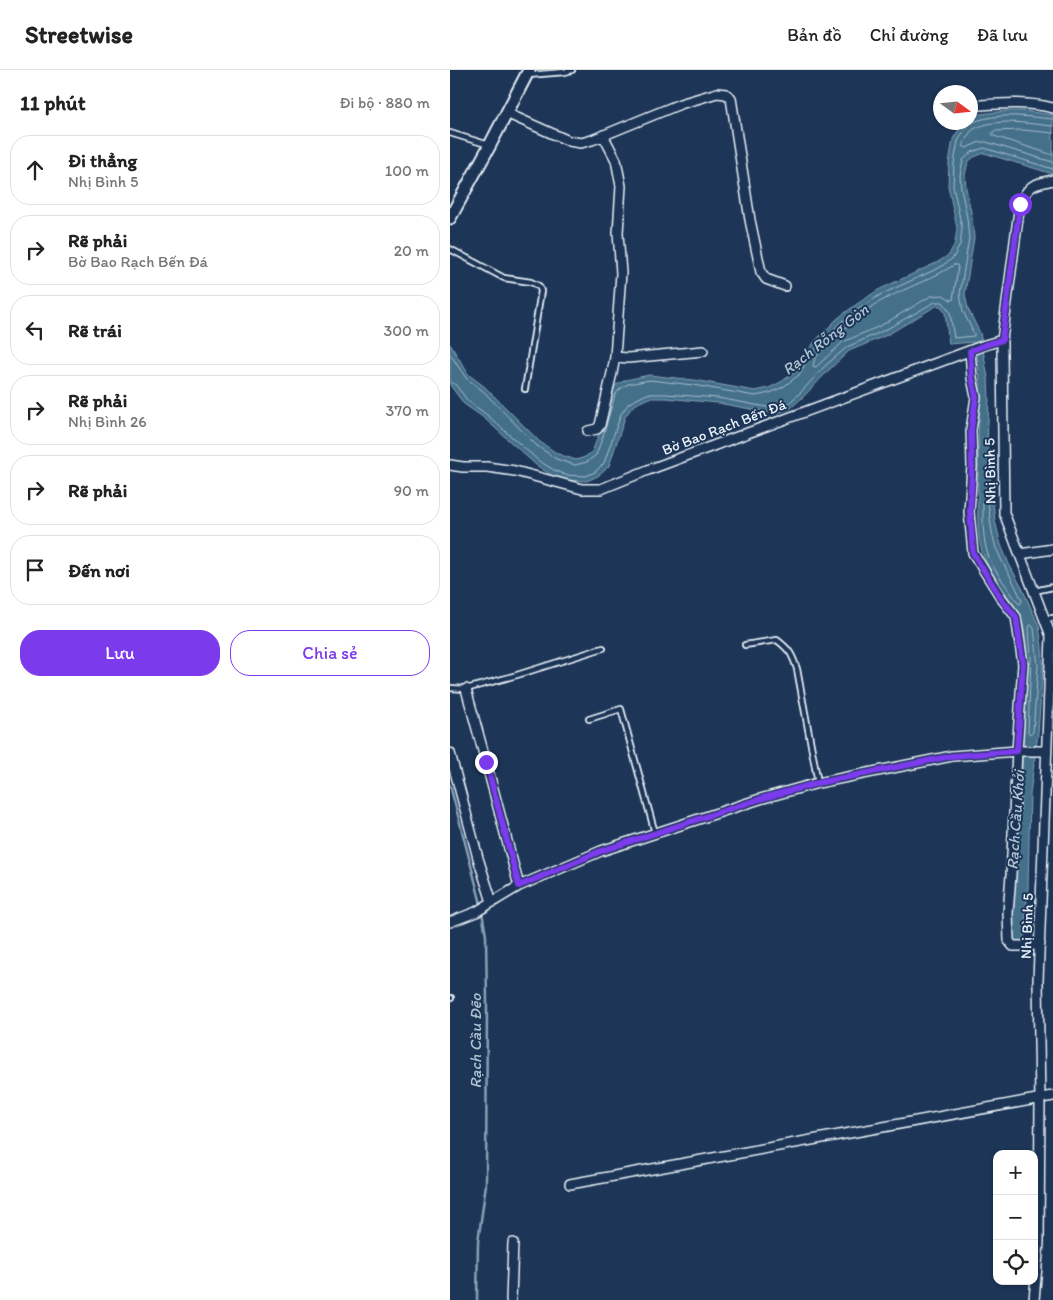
<!DOCTYPE html>
<html lang="vi">
<meta charset="utf-8">
<style>
:root{--surface:#fff;--page:#f2f2f2;--text:#222;--muted:#767676;--line:#e0e0e0;--accent:#7c3aed}
body{margin:0;font-family:Itim,sans-serif;background:var(--page);color:var(--text)}
.controls{position:absolute;right:15px;bottom:15px;display:grid;overflow:hidden;border-radius:10px;box-shadow:0 1px 4px #0004}
.controls button{width:45px;height:45px;display:grid;place-items:center;padding:0;border:0;border-bottom:1px solid var(--line);background:var(--surface);color:var(--text);font:25px sans-serif}
.compass{position:absolute;left:483px;top:15px;width:45px;height:45px;border-radius:50%;background:var(--surface);box-shadow:0 1px 4px #0004;rotate:105deg}
.stop{position:absolute;width:15px;height:15px;margin:-11px;border:4px solid #7c3aed;border-radius:50%;background:#fff}
.stop.end{background:#7c3aed;border-color:#fff;box-shadow:0 1px 5px #0008}
.list{margin:0;padding:0;list-style:none}
h2{display:flex;justify-content:space-between;align-items:center;height:65px;margin:0;padding:0 20px;font-size:21px}
h2 small{font-size:16px;font-weight:400;color:var(--muted)}
.list li{display:grid;grid-template-columns:32px 1fr auto;gap:15px;align-items:center;box-sizing:border-box;height:70px;margin:0 10px 10px;padding:0 10px;border:1px solid var(--line);border-radius:20px}
.list b{display:block;font-size:19px;white-space:nowrap}
.list p{margin:0;font-size:16px;white-space:nowrap;color:var(--muted)}
.list em{font-size:16px;font-style:normal;color:var(--muted)}
.actions{display:flex;gap:10px;padding:15px 20px}
.actions a{flex:1;padding:11px 0;border:1px solid var(--accent);border-radius:20px;text-align:center;font-size:18px;color:var(--accent)}
.actions .main{background:var(--accent);color:#fff}
.icon{flex:none;width:28px;height:28px;fill:none;stroke:currentColor;stroke-width:2;stroke-linecap:round;stroke-linejoin:round}
.map{position:relative;flex:none;width:603px;height:1230px;overflow:hidden}
header{display:flex;align-items:center;gap:30px;box-sizing:border-box;height:70px;padding:0 25px;background:var(--surface);border-bottom:1px solid var(--line)}
header strong{font-size:24px}
nav{display:flex;gap:28px;margin-inline-start:auto;font-size:18px}
main{display:flex}
aside{flex:1;background:var(--surface)}
.map>svg:first-child{display:block}
.water{fill:#446f8a;stroke:#86a3b6}
.lines{fill:none;stroke-linecap:round;stroke-linejoin:round}
.shore{stroke:#a6bdcc;stroke-width:1}
.stream{stroke:#86a3b6;stroke-width:2.5}
.service-casing{stroke:#e8f1f8;stroke-width:8}
.minor-casing{stroke:#e8f1f8;stroke-width:12}
.tertiary-casing{stroke:#e8f1f8;stroke-width:15}
.service{stroke:#1d3557;stroke-width:4.5}
.minor{stroke:#1d3557;stroke-width:9}
.tertiary{stroke:#1d3557;stroke-width:11}
.route{stroke:#7c3aed;stroke-width:6}
.labels{text-anchor:middle;stroke-width:4;stroke-linejoin:round;paint-order:stroke}
.street-label{font-size:15px;fill:#e8f1f8;stroke:#1d3557}
.water-label{font-size:16px;font-style:italic;fill:#afc4d2;stroke:#1d3557}
</style>
<header>
<strong>Streetwise</strong>
<nav><a>Bản đồ</a><a>Chỉ đường</a><a>Đã lưu</a></nav>
</header>
<main>
<aside>
<h2>11 phút<small>Đi bộ · 880 m</small></h2>
<ul class="list">
<li><svg class="icon" aria-label="ahead" viewBox="0 0 24 24"><path d="M12 20V5M6 11l6-6 6 6"/></svg><div><b>Đi thẳng</b><p>Nhị Bình 5</p></div><em>100 m</em></li>
<li><svg class="icon" aria-label="right" viewBox="0 0 24 24"><path d="M7 20v-9h11M14 6l5 5-5 5"/></svg><div><b>Rẽ phải</b><p>Bờ Bao Rạch Bến Đá</p></div><em>20 m</em></li>
<li><svg class="icon" aria-label="left" viewBox="0 0 24 24"><path d="M17 20v-9H6M10 6l-5 5 5 5"/></svg><div><b>Rẽ trái</b></div><em>300 m</em></li>
<li><svg class="icon" aria-label="right" viewBox="0 0 24 24"><path d="M7 20v-9h11M14 6l5 5-5 5"/></svg><div><b>Rẽ phải</b><p>Nhị Bình 26</p></div><em>370 m</em></li>
<li><svg class="icon" aria-label="right" viewBox="0 0 24 24"><path d="M7 20v-9h11M14 6l5 5-5 5"/></svg><div><b>Rẽ phải</b></div><em>90 m</em></li>
<li><svg class="icon" aria-label="arrive" viewBox="0 0 24 24"><path d="M6 21V4h12l-3 4 3 4H6"/></svg><div><b>Đến nơi</b></div></li>
</ul>
<div class="actions"><a class="main">Lưu</a><a>Chia sẻ</a></div>
</aside>
<div class="map">
<svg width="603" height="1230" viewBox="0 0 603 1230">
<rect width="100%" height="100%" fill="#1d3557"/>
<filter id="ink" filterUnits="userSpaceOnUse"><feTurbulence type="fractalNoise" baseFrequency=".02" numOctaves="2"/><feDisplacementMap in="SourceGraphic" scale="10" xChannelSelector="R" yChannelSelector="G"/><feConvolveMatrix kernelMatrix="1 2 1 2 8 2 1 2 1" color-interpolation-filters="sRGB"/></filter>
<g filter="url(#ink)">
<!-- water -->
<path class="water" d="M556,41h18l29,4v59l-69,-21 -10,4 -6,5 -3,13 1,13 6,29 2,21 -9,56 3,15 12,24 8,45 1,20 -2,49 8,74 6,24 8,19 13,24 17,38 3,21 1,19 -5,67 -8,61 -2,94 -4,49 -4,5 -9,-2 -2,-4c10,-73 13,-147 14,-220 1,-28 7,-59 1,-87 -8,-33 -40,-53 -45,-91 -2,-18 -1,-38 -1,-57 0,-21 0,-43 1,-64 1,-29 3,-47 -6,-75l-24,2 -4,-31 -4,-7h-5l-49,29 -38,16 -20,19 -24,25 -14,13 -10,4 -9,1 -54,-10 -52,-5h-17l-9,4 -8,5 -7,10 -16,49 -11,10 -11,5 -24,-1 -12,-5 -15,-10 -52,-47 -20,-14 -14,-19v-41l19,31 16,12 55,55 18,12 18,6 9,-3 7,-5 7,-18 11,-42 6,-7 10,-5 23,-5 45,5 61,11 14,-3 12,-6 14,-10 9,-16 12,-16 22,-22 16,-12 24,-16 58,-27 13,-8 6,-12 2,-15 -9,-42 1,-23 4,-24 10,-16 7,-1 1,-3 9,-5z"/>
<g class="lines">
<!-- shore -->
<path class="shore" d="M603,56c-24,-2 -57,-9 -79,3 -5,3 -9,12 -11,17l3,2 14,-6h6l67,20
M603,63l-30,-3 -29,1 -2,3 2,2 59,19
M504,195h3l1,2 -5,33h-2l-8,-5 -12,1 -49,29 -39,17 -27,25 -3,-1c0,-7 9,-16 15,-21 17,-18 35,-35 57,-46 23,-12 47,-20 69,-34z
M0,284l16,24 16,12 54,55 20,14 19,6 12,-3 9,-7 7,-19 12,-41 5,-6 8,-5 22,-4 43,5 62,11 15,-3 13,-6 16,-12 9,-16 12,-15 21,-22 16,-12 23,-15 59,-27 14,-10 7,-13 2,-17 -9,-42 1,-23 4,-22 10,-17c5,-1 9,-4 15,-5 23,-6 47,-2 70,0
M0,312l5,2 13,17 19,14 52,46 15,9 11,5 21,1 9,-4 9,-9 17,-49 8,-11 18,-9h19l52,4 54,10 8,-1 8,-3 13,-12 24,-26 22,-19 38,-17 50,-28h8l7,10 4,26 20,-2v-2l-11,-23 -3,-17 9,-56 -2,-20 -6,-30 -1,-13 3,-15 9,-8 12,-4 69,21
M536,429l2,2c2,16 3,32 8,47 7,18 19,34 26,53l-2,3 -2,-1c-9,-14 -21,-28 -28,-43 -8,-18 -7,-40 -7,-59z
M581,555l3,3 4,38 -5,66 -3,2 -2,-2 3,-74 -2,-30z"/>
<!-- stream -->
<path class="stream" d="M0,715l30,115 6,36 1,66 -1,182 -8,58 -1,58"/>
<!-- service casing -->
<g class="service-casing">
<path id="service" d="M78,5l37,-3 7,-2
M0,63l39,12
M0,179l54,29 27,4 8,4 2,5 -16,98
M584,521l19,-4
M594,549l9,-1
M295,575l32,-5c13,10 15,14 20,29l21,114
M0,618l16,1 51,-14 86,-27
M139,649l32,-10 34,124
M0,928h1"/>
</g>
<!-- minor casing -->
<g class="minor-casing">
<path id="minor" d="M531,35c25,-2 48,-3 72,3
M56,43l63,28 12,2 11,-3 88,-36 37,-11 9,1 5,4 19,122 11,52 5,7 19,7
M153,65l13,25 5,26 -3,47 3,40 -6,84 13,1 75,-7
M520,281l2,27 4,19 -5,33 1,36 -3,46 4,41 29,46 14,18 7,47 -6,87 -6,124 -3,38 1,28 4,5h12l15,-2
M138,361l9,-2 3,-4 12,-52 3,-16
M0,395l13,2h24l28,4 67,18h19l47,-19 337,-125 17,-5
M570,484l33,-5
M16,619l20,73 33,124
M0,683l28,105 14,44
M0,852l26,-10 43,-26 82,-35 159,-52 58,-16 134,-27 65,-5h30
M120,1114l483,-88
M61,1230l2,-57
M584,1230l5,-57 1,-144 -2,-118 13,-345 -47,-123 -2,-161v-12l18,-137c9,-18 13,-19 33,-23"/>
</g>
<!-- tertiary casing -->
<g class="tertiary-casing">
<path id="tertiary" d="M0,148l40,-73 39,-75"/>
</g>
<!-- service -->
<use href="#service" class="service"/>
<!-- minor -->
<use href="#minor" class="minor"/>
<!-- tertiary -->
<use href="#tertiary" class="tertiary"/>
</g>
</g>
<g class="lines" filter="url(#ink)">
<!-- route -->
<path class="route" d="M36,692l33,124 82,-35 159,-52 58,-16 134,-27 65,-5 6,-87 -7,-47 -14,-17 -29,-47 -3,-41 2,-46 -1,-36 5,-33 -4,-19 -2,-27 15,-6 17,-5 18,-136"/>
</g>
<g class="labels">
<!-- street labels -->
<g class="street-label">
<text transform="translate(274 357) rotate(-21)" y="5">Bờ Bao Rạch Bến Đá</text>
<text transform="translate(540 401) rotate(-91)" y="5">Nhị Bình 5</text>
<text transform="translate(577 856) rotate(-88)" y="5">Nhị Bình 5</text>
</g>
<!-- water labels -->
<g class="water-label">
<text transform="translate(375 269) rotate(-38)" y="6">Rạch Rỗng Gòn</text>
<text transform="translate(565 750) rotate(-86)" y="6">Rạch Cầu Khởi</text>
<text transform="translate(25 971) rotate(-90)" y="6">Rạch Cầu Đẽo</text>
</g>
</g>
</svg>
<div class="controls">
<button>+</button>
<button>−</button>
<button><svg class="icon" aria-label="locate" viewBox="0 0 24 24"><circle cx="12" cy="12" r="6"/><path d="M12 2v4M12 18v4M2 12h4M18 12h4"/></svg></button>
</div>
<svg class="compass" viewBox="-18 -18 36 36"><path d="M0-13l5 13h-10z" fill="#e53935"/><path d="M0 13l5-13h-10z" fill="#767676"/></svg>
<div class="stop" style="left:570px;top:134px"></div>
<div class="stop end" style="left:36px;top:692px"></div>
</div>
</main>
